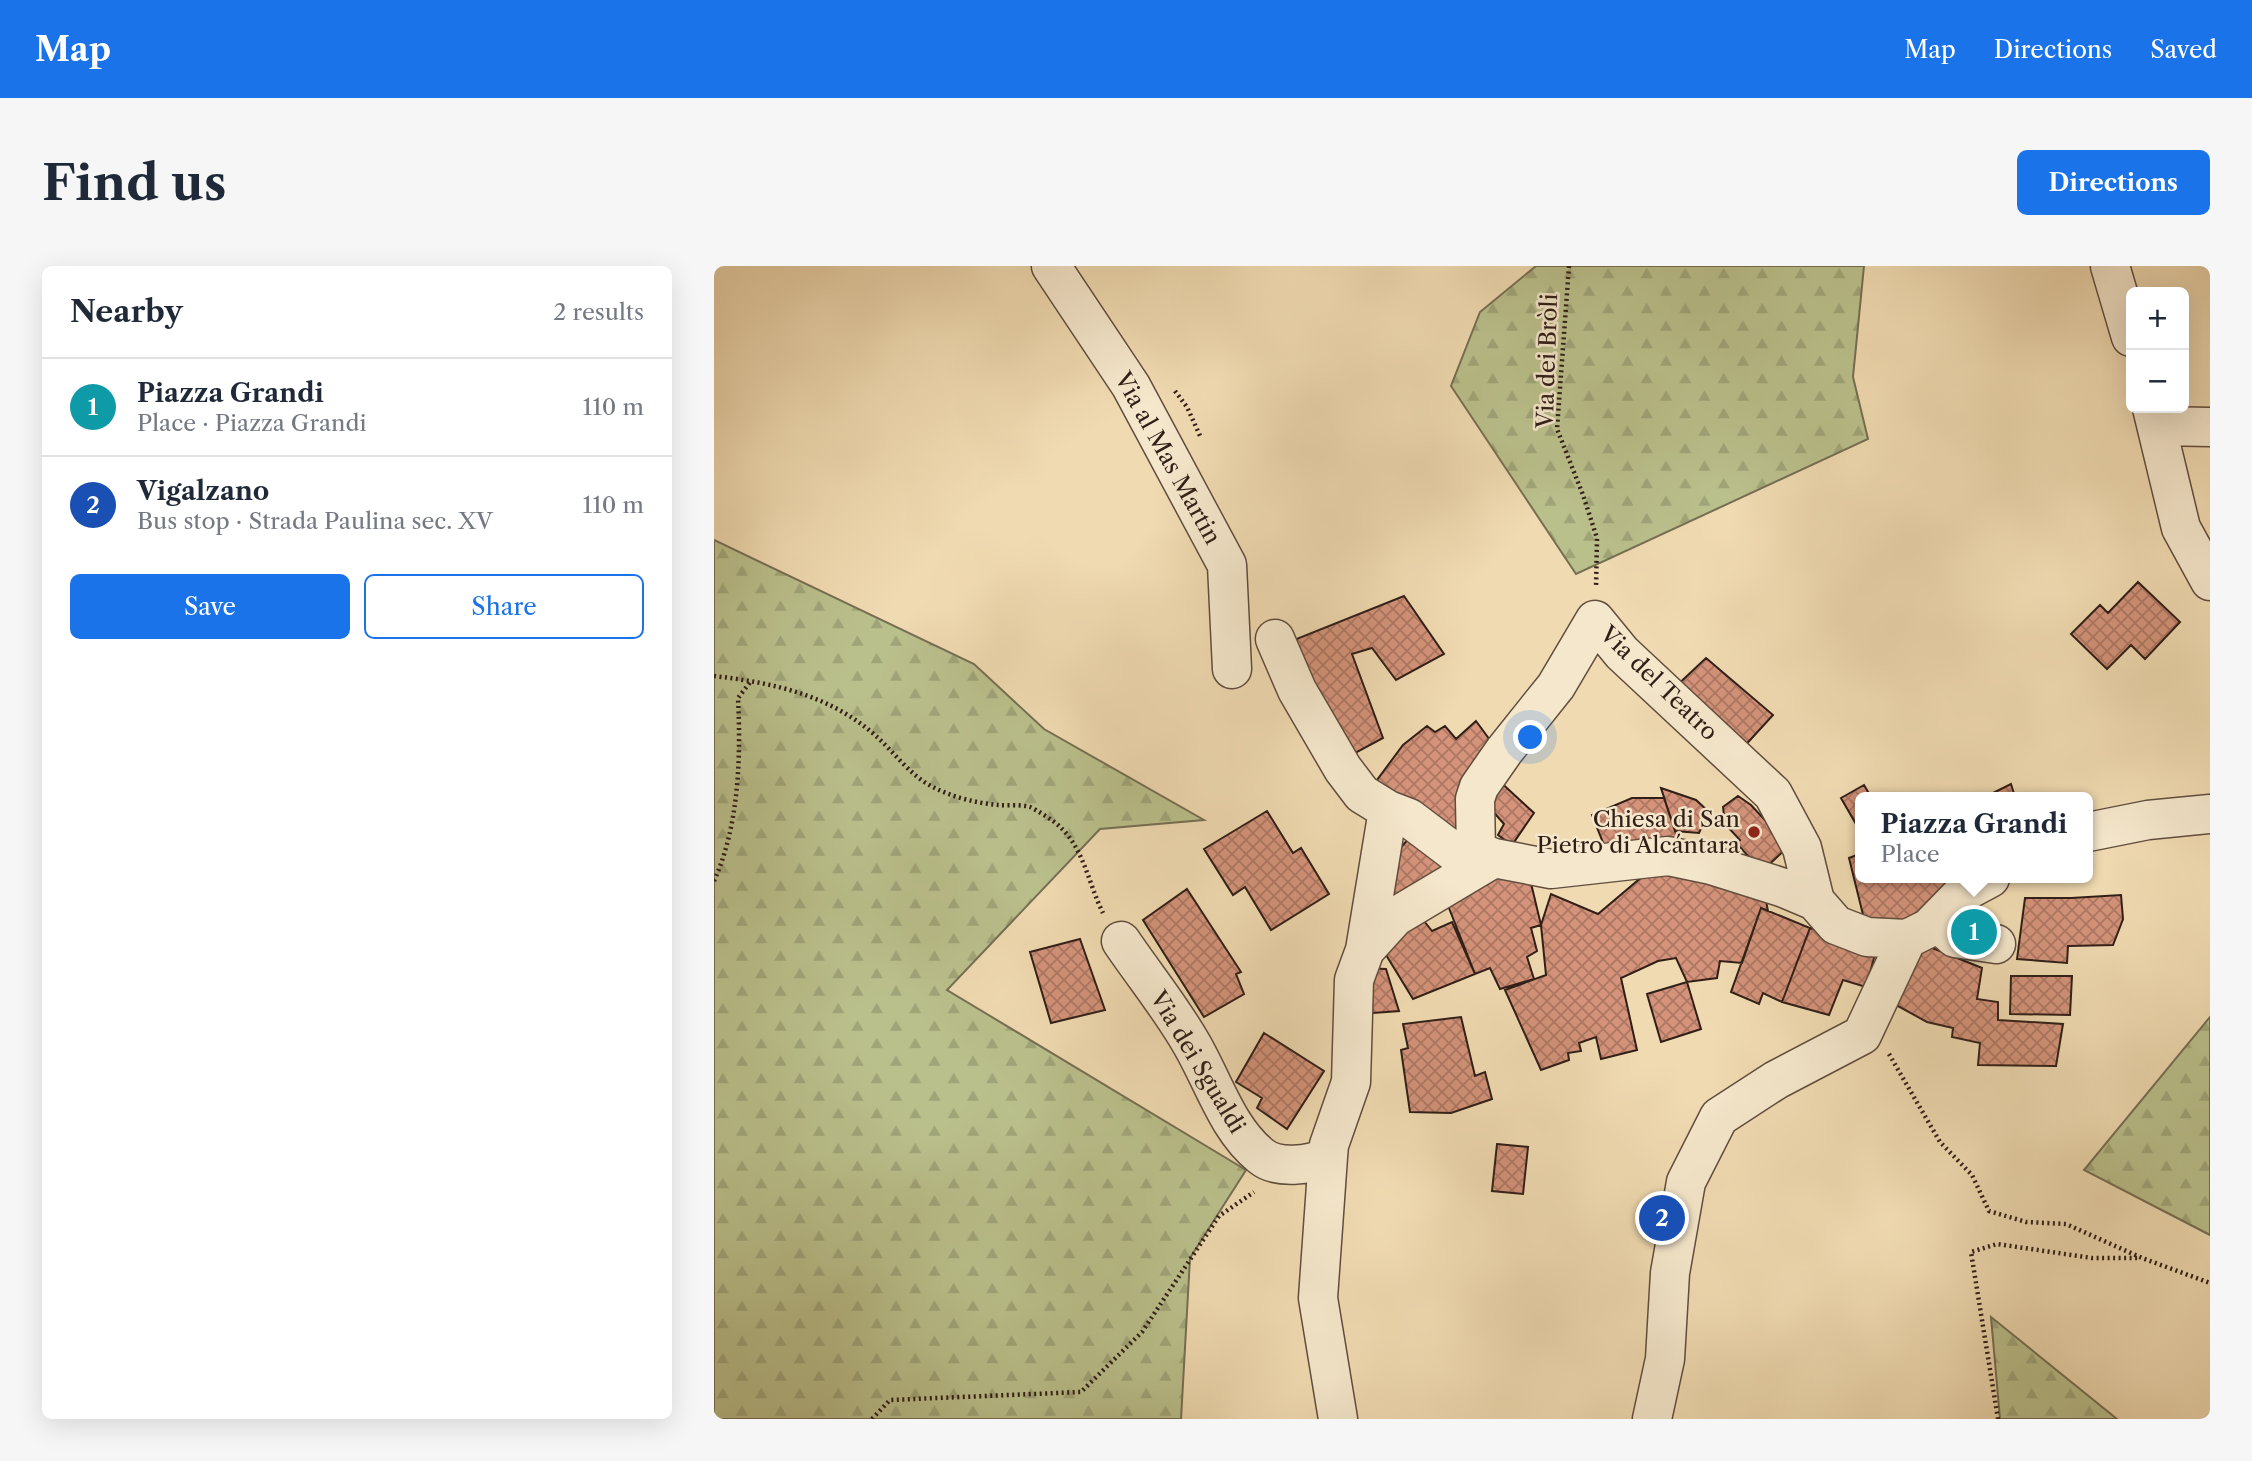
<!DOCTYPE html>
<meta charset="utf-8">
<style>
:root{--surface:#fff;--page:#f6f6f7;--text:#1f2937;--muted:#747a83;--line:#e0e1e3;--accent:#1a73e8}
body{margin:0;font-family:"Libre Caslon Text",serif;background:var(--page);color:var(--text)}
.controls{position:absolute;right:21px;top:21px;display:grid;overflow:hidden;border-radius:10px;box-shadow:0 7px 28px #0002}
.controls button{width:63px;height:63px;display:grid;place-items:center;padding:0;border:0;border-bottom:2px solid var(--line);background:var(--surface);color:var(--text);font:35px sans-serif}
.you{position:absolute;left:817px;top:472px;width:24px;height:24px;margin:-18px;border:5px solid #fff;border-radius:50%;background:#1a73e8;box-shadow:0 0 0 10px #1a73e833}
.badge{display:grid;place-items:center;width:46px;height:46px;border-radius:50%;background:var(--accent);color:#fff;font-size:23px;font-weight:700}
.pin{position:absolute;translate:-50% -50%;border:4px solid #fff;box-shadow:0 2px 7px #0006}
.popup{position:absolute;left:1141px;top:526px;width:238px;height:91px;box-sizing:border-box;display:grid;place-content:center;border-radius:10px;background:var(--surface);filter:drop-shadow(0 2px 5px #0005);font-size:23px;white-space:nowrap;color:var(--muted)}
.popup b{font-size:26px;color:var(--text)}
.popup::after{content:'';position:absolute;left:50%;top:100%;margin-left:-14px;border:14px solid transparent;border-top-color:var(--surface)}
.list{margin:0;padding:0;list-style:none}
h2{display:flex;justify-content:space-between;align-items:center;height:91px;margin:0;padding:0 28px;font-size:30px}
h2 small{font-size:23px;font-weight:400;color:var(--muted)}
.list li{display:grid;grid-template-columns:46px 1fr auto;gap:21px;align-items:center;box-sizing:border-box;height:98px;padding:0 28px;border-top:2px solid var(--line)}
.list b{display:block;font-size:26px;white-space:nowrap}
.list p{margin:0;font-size:23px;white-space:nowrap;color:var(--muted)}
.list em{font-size:23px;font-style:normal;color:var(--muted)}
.actions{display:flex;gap:14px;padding:21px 28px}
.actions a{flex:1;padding:16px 0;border:2px solid var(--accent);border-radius:10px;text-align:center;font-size:24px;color:var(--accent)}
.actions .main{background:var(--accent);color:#fff}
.map{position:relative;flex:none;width:1496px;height:1153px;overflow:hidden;border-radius:10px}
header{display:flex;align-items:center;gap:42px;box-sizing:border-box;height:98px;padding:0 35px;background:var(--accent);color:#fff}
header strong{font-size:33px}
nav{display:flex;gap:38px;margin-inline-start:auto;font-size:24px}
.intro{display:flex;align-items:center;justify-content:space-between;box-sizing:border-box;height:168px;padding:0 42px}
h1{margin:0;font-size:49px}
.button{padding:18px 32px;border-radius:10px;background:var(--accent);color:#fff;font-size:24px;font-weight:700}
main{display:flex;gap:42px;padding:0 42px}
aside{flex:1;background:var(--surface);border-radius:10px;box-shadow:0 7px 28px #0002}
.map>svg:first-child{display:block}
.forest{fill:url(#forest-firs);stroke:#756f52;stroke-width:2}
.building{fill:url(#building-cross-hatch);stroke:#301e17;stroke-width:2}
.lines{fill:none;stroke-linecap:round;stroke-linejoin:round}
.minor-casing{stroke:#604d3e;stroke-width:41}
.path{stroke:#301e17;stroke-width:4.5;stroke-dasharray:2 3.5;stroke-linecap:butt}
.minor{stroke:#f5e7cc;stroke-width:38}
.poi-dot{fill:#8f2418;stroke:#f5e7cc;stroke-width:2.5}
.labels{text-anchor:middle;stroke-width:5;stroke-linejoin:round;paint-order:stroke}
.street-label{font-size:23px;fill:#301e17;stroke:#f5e7cc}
.poi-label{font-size:23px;fill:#301e17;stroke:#f5e7cc;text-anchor:end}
</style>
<header>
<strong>Map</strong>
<nav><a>Map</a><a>Directions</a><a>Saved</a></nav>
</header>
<div class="intro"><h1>Find us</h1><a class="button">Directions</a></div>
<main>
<aside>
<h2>Nearby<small>2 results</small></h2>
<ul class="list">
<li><span class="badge" style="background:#0f9aa8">1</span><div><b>Piazza Grandi</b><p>Place · Piazza Grandi</p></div><em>110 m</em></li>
<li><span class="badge" style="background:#1a4fb4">2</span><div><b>Vigalzano</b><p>Bus stop · Strada Paulina sec. XV</p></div><em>110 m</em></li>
</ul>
<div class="actions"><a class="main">Save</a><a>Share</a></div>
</aside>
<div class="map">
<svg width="1496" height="1153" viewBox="0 0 1496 1153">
<defs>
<pattern id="forest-firs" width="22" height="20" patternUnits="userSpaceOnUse" patternTransform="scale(1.75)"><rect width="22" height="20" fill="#bac08c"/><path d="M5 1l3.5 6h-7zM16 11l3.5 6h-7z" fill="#a0a578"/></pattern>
<pattern id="building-cross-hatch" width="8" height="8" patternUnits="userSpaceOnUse" patternTransform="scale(1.75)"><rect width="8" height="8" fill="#d4937a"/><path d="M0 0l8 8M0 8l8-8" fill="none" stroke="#ac7763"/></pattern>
</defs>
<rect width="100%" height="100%" fill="#f0dab1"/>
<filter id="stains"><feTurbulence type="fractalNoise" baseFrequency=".00286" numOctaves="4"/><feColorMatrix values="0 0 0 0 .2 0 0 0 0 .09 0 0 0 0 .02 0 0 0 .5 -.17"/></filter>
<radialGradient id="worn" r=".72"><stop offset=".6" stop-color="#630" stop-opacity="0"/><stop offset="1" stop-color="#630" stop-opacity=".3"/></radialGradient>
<!-- forest -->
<path class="forest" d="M822,0h328l-11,111 15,62 -292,135 -125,-188 29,-74z
M0,274l260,124 70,65 160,91 -104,9 -153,161 299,180 -56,88 -9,161h-467z
M1496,751v218l-126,-65z
M1277,1051l126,102h-117z"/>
<!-- building -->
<path class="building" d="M1424,316l42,40 -35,37 -14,-14 -24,24 -36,-35 29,-29 8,8z
M690,330l40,58 -48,26 -24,-32 -20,6 31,84 -37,20 -57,-116z
M992,392l67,57 -33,36 -69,-60z
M762,455l22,30 -48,93 -79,-56 32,-43 24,-19 8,6 10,-6 11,13z
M782,512l38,35 -22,32 -14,-10 6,-11 -22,-25z
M1297,518l4,13h-30z
M1150,519l7,12h-11v34l-19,-33z
M947,522l35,12 13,12 -10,21 -24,-2z
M1024,530l13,9 38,41 -27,25 -25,-27 3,-4 -15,-16 -2,-17z
M918,532h32l15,45 -69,17 -18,-45z
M553,545l26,42 8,-5 28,46 -58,36 -26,-43 -12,8 -29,-46z
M703,563l45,37 -64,40 -17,-22 15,-31z
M1146,588v24h91l-11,32 -73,21 -18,-73z
M987,604l65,31 2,10 -7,-3 -19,55 -22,-2 -3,17 -30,4 -11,-24 -18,3 -37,17 16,72 -36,9 -5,-22 -17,6 2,8 -13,2 1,7 -28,10 -36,-80 41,-15 -5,-50 10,-31 47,20 45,-38z
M790,605l26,8 11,46 -10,3 6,23 -10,6 7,22 -34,10 -10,-21 -15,6 -30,-76z
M473,623l54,83 -5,2 8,20 -40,23 -61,-97z
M1407,629l2,24 -10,26 -45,1 -1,17 -50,-4 8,-61h46z
M1047,642l49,20 -28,74 -19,-9 -4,11 -28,-12z
M710,655l8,10 20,-9 23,52 -62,25 -33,-54z
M1096,662l67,19 -11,40 -23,-7 -14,35 -47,-13z
M366,673l25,71 -54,13 -21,-71z
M1206,677l62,25 -5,31 21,3v18l65,4 -7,42 -78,-1 2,-22 -28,-6 1,-9 -26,-6 -40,-22z
M646,702l26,1 13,42 -39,3z
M1297,710h61l-2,39 -60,-1z
M973,716l14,47 -40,13 -14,-48z
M747,751l14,59 10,-4 7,27 -41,14 -41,-1 -9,-62 7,-2 -5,-24z
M550,767l60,38 -37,58 -30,-21 5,-10 -26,-16z
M783,878l31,3 -5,47 -31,-3z"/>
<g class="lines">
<!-- minor casing -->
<g class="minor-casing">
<path id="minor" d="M337,0l80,120 96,179 5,104
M1396,0l21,71
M1438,142l29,120 29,53
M1443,160l53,1
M561,373l22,51 46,79 19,25 26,16 21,8 45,34 22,-1 18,7 57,11 117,-13 43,9 73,23 31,13 21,24 31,12 40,2
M1374,566l60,-12 62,-6
M762,585l-1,-52 4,-12 25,-36 52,-65 39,-66 27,33 151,141 29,54 13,53
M1222,655l19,17 41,6
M407,675c23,34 50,67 70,102 22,37 36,86 70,113 17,14 49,9 67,1
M651,684l30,-33 99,-59
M624,1153l-20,-121 10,-141 1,-12 22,-63 3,-102 11,-30 23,-140
M938,1153l13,-60 5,-86 16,-91 33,-65 57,-37 86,-45 45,-96 22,-11 35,-36 26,-14"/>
</g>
<!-- path -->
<path class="path" d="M855,0l-12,163 26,66 14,43 -1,50
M461,125l12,16 14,31
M0,410c60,7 116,19 162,60 18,16 34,39 55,50 20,11 45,17 67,19 10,1 22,-1 32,2 7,3 17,10 23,14 31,23 34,60 50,92
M0,615c25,-55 27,-124 24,-183l13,-17
M1175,788l51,88 32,33 17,36 37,11 40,2 76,34 68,25
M158,1153l18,-19 191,-8 61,-60 77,-116 35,-24
M1284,1153l-27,-167 26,-8 95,14h46"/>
<!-- minor -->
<use href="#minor" class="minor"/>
</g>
<!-- markers -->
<circle class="poi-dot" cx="1040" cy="566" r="7"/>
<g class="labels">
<!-- street labels -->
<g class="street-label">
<text transform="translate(833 95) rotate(-88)" y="8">Via dei Bròli</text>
<text transform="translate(454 192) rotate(61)" y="8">Via al Mas Martin</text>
<text transform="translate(945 417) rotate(44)" y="8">Via del Teatro</text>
<text transform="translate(484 796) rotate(59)" y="8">Via dei Sgualdi</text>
</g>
<!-- poi labels -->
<g class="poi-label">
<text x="1026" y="561">Chiesa di San<tspan x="1026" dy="26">Pietro di Alcántara</tspan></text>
</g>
</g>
<rect width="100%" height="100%" filter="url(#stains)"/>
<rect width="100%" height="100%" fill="url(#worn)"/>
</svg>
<div class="controls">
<button>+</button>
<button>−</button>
</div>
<div class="you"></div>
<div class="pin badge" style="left:1260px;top:666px;background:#0f9aa8">1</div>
<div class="popup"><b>Piazza Grandi</b>Place</div>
<div class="pin badge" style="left:948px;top:952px;background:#1a4fb4">2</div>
</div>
</main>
